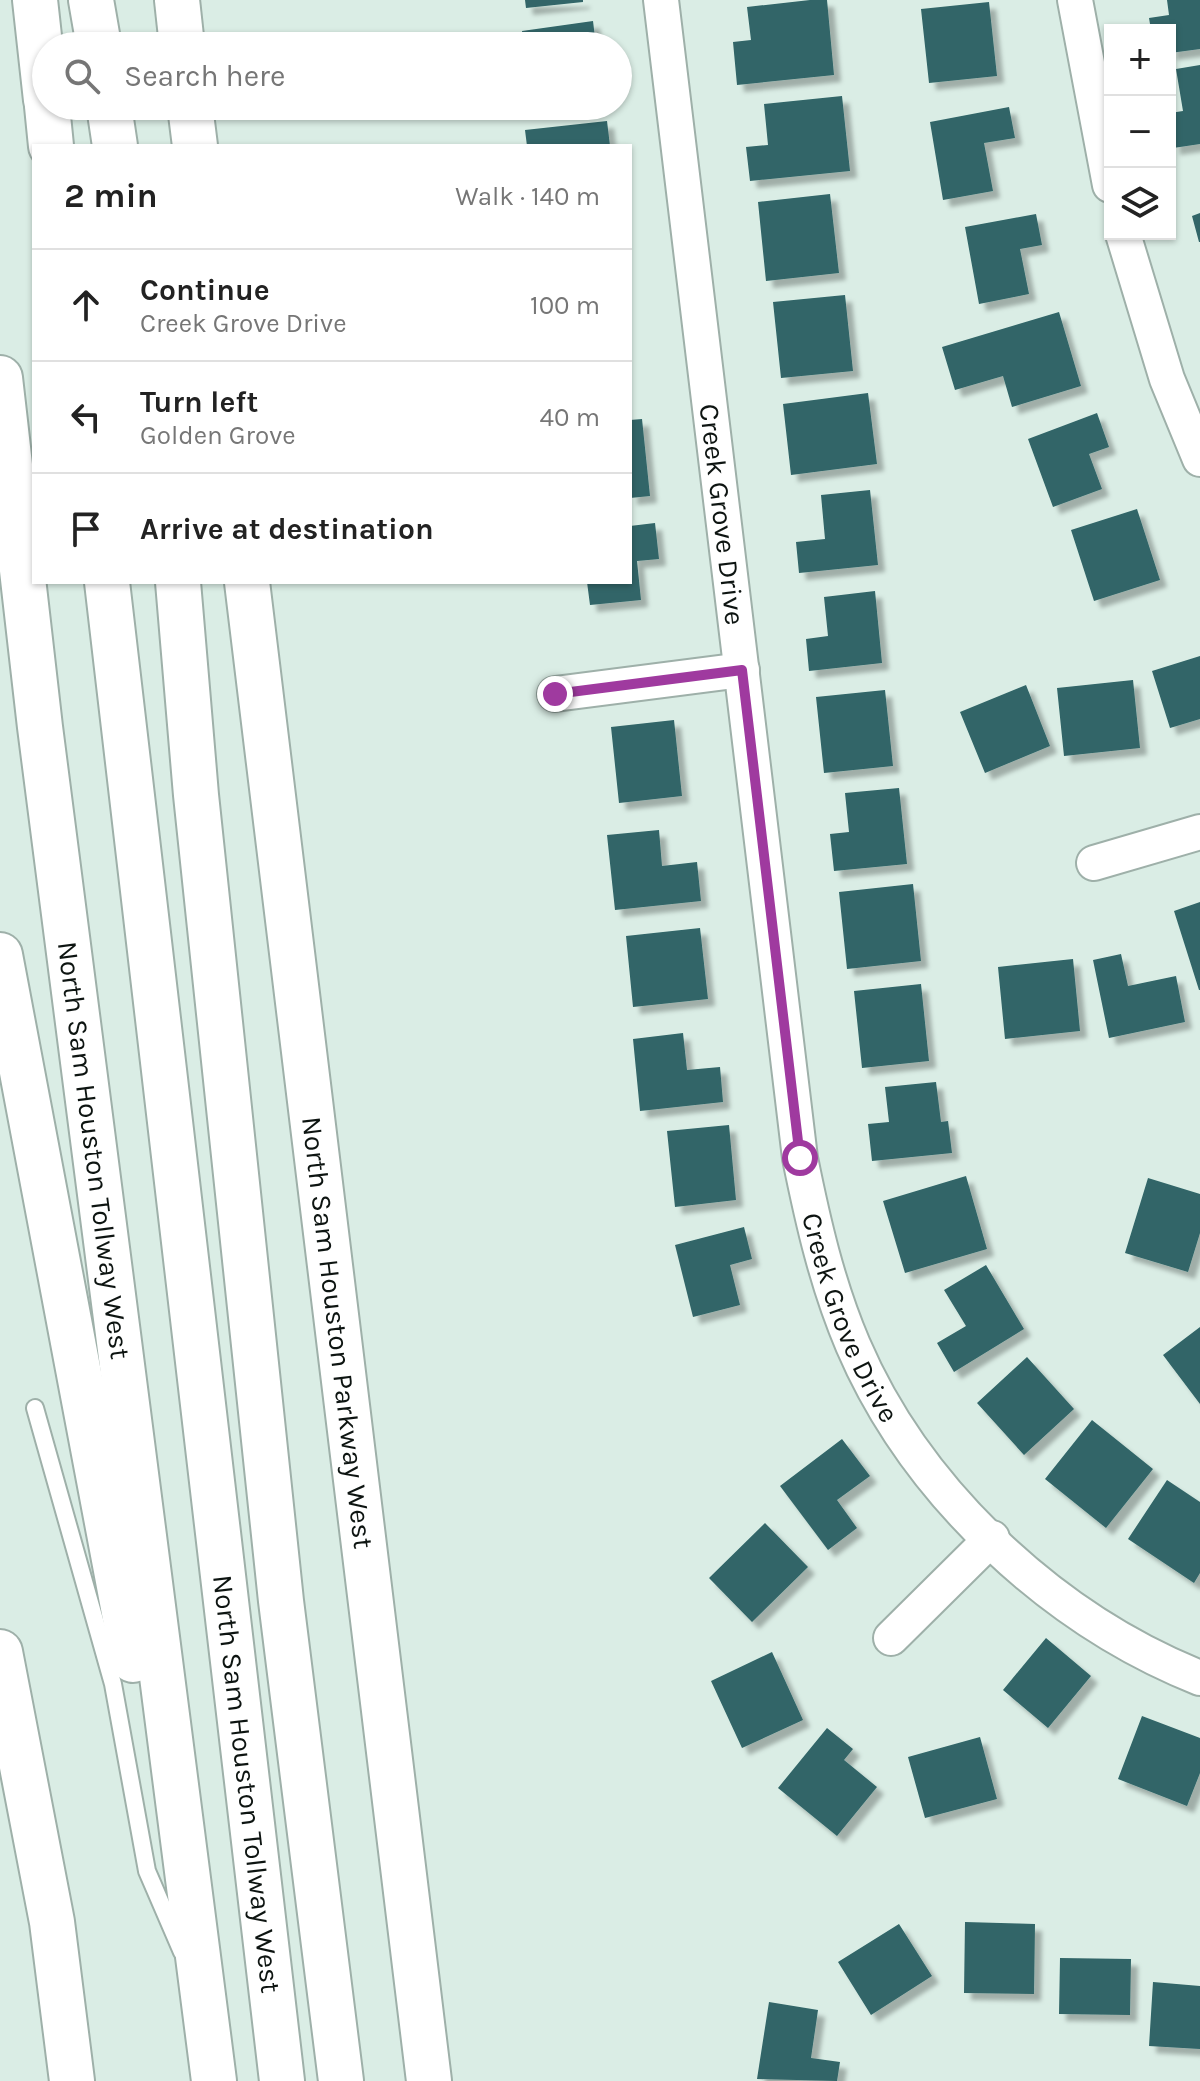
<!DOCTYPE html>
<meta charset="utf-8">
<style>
:root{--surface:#fff;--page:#f6f6f6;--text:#222;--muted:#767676;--line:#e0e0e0}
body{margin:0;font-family:Karla,sans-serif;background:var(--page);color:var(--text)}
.controls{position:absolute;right:24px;top:24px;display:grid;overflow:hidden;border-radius:0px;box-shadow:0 2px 6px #0004}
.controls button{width:72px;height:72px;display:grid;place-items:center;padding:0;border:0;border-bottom:2px solid var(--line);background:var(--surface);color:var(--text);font:40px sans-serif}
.stop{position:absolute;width:24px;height:24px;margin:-18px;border:6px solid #9f3a9f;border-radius:50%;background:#fff}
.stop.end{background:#9f3a9f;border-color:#fff;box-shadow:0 2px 8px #0008}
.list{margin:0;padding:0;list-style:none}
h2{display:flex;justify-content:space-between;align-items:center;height:104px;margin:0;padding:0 32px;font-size:34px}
h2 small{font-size:26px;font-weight:400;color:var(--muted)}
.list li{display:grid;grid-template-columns:52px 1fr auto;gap:24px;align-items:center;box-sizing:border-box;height:112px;padding:0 32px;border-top:2px solid var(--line)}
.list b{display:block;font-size:30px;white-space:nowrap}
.list p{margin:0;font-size:26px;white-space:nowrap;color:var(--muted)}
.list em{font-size:26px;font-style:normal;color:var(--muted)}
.icon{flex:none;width:44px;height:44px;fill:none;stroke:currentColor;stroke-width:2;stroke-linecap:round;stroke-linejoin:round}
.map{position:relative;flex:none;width:1200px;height:2081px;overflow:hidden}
.search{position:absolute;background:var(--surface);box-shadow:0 2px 6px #0004;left:32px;top:32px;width:600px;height:88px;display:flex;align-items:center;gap:20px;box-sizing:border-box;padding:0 28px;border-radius:44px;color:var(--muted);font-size:30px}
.panel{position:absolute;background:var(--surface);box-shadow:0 2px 6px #0004;left:32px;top:144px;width:600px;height:440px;border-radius:0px}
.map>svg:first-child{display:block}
.building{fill:#306567;filter:url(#shadow)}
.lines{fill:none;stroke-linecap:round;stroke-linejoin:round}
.service-casing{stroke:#9eb0a9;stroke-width:20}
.minor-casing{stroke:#9eb0a9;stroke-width:38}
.secondary-casing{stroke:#9eb0a9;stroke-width:48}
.motorway-casing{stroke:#9eb0a9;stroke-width:48}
.service{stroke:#fff;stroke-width:16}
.minor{stroke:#fff;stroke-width:34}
.secondary{stroke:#fff;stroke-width:44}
.motorway{stroke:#fff;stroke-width:44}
.route{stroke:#9f3a9f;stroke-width:10}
.labels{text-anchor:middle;stroke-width:8;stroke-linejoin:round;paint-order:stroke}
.street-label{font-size:28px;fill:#0d1411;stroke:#e7faf2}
</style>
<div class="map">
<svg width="1200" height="2081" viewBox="0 0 1200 2081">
<defs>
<filter id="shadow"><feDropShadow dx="7" dy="7" stdDeviation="2" flood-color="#0004"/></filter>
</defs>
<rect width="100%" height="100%" fill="#daede5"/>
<!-- building -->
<path class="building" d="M525,0h58v2l-57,6z
M810,0h17l7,75 -97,10 -4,-43 18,-2 -4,-33z
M1167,0h33v49l-30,4v-23h-19l-2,-12 20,-3z
M989,2l8,74 -68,7 -8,-74z
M593,21l3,25h-72l-2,-15z
M1200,65v79l-27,4 -3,-35 13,-2 -7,-42z
M842,96l8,75 -100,10 -4,-34 22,-2 -4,-41z
M1009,107l6,31 -31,5 9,48 -50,9 -13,-78z
M607,121l3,25h-83l-2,-16z
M830,194l9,79 -73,8 -8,-79z
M1200,213v29h-1l-7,-26z
M1036,214l6,31 -22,4 9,45 -50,10 -14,-77z
M845,295l8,76 -72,7 -8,-76z
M1059,312l22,74 -69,21 -9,-31 -48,14 -13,-43z
M868,393l9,71 -86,11 -8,-71z
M1097,413l12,34 -20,7 13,35 -49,18 -25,-68z
M642,419l8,77 -20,2v-78z
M870,490l8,75 -79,8 -3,-31 29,-3 -4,-44z
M1137,509l23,71 -66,21 -23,-71z
M655,523l4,36 -22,2 4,39 -51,5 -3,-23h43v-56z
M875,591l7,72 -73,8 -3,-32 22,-3 -4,-39z
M1200,656v63l-30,9 -18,-57z
M1133,680l7,68 -76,8 -7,-68z
M1026,685l24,61 -65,27 -25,-61z
M885,690l8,76 -69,7 -8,-76z
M674,720l8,76 -63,7 -8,-76z
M899,788l8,76 -73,7 -4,-37 19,-2 -4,-39z
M659,830l3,36 35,-4 4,39 -86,9 -8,-75z
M913,884l8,77 -74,8 -8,-77z
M1200,902v88h-1l-25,-79z
M700,928l8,71 -75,8 -7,-71z
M1121,954l7,32 48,-10 9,46 -76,16 -16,-78z
M1073,959l7,72 -75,8 -7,-72z
M921,984l8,77 -67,7 -8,-77z
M683,1033l4,37 33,-3 3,35 -83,9 -7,-72z
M936,1082l5,40 7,-1 4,32 -80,8 -4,-37 21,-2 -4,-35z
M729,1125l7,75 -61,7 -8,-76z
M966,1176l21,73 -82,24 -22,-72z
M1148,1178l52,16v39l-12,39 -63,-19z
M744,1227l8,32 -22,6 10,40 -47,12 -18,-72z
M986,1265l38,64 -70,43 -17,-29 29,-17 -22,-36z
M1200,1327v77l-37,-49z
M1027,1357l47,52 -50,46 -47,-52z
M1092,1420l61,49 -47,59 -61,-49z
M842,1439l28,37 -33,24 20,28 -29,22 -48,-64z
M1167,1480l33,22v71l-6,10 -66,-44z
M765,1523l43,44 -56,55 -43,-44z
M1046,1638l45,38 -43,52 -45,-38z
M772,1652l31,68 -61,28 -31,-67z
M1142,1716l58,22v35l-13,33 -69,-27z
M827,1728l26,21 -9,11 33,27 -40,49 -59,-48z
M980,1737l17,62 -72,19 -17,-61z
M965,1922l70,2 -1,70 -70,-1z
M899,1924l33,52 -61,39 -33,-53z
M1060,1958l71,1 -1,56 -71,-1z
M1153,1982l47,4v63l-51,-3z
M769,2002l49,8 -7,48 29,4 -3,19 -80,-2z"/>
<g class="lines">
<!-- service casing -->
<g class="service-casing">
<path id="service" d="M35,1408l78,276 34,187 35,81"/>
</g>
<!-- minor casing -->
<g class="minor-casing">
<g id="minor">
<path id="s1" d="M661,0l139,1158c13,64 27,126 53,187 63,147 199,274 347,333"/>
<path d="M1075,0l35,185"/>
<path d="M1123,234l44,145 33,80"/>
<path d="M555,694l187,-24"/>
<path d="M1094,863l106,-31"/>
<path d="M891,1638l101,-100"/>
</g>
</g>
<!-- secondary casing -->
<g class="secondary-casing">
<g id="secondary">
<path d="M177,0l5,46"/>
<path d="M190,106l5,40"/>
<path id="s2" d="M247,582l182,1499"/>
<path d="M0,1652l52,270 20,159"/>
</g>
</g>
<!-- motorway casing -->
<g class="motorway-casing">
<g id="motorway">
<path d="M35,0l11,100"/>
<path d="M91,0l8,46"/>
<path d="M47,106l4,40"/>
<path d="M109,106l6,40"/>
<path id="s3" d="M0,378l40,349 174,1354"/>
<path id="s4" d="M107,582l175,1499"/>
<path d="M178,582l18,213 85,806 60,480"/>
<path d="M0,955l133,705"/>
</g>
</g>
<!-- service -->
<use href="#service" class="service"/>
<!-- minor -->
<use href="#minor" class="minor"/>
<!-- secondary -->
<use href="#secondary" class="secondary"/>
<!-- motorway -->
<use href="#motorway" class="motorway"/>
</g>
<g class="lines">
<!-- route -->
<path class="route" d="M555,694l187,-24 58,488"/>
</g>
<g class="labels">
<!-- street labels -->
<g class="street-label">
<text dy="10" stroke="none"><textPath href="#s1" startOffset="518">Creek Grove Drive</textPath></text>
<text dy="10" stroke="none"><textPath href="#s3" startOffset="778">North Sam Houston Tollway West</textPath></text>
<text dy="10" stroke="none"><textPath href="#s1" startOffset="1334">Creek Grove Drive</textPath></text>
<text dy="10" stroke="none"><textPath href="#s2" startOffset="756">North Sam Houston Parkway West</textPath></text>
<text dy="10" stroke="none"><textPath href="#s4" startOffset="1210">North Sam Houston Tollway West</textPath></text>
</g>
</g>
</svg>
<div class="controls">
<button>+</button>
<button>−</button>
<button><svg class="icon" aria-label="layers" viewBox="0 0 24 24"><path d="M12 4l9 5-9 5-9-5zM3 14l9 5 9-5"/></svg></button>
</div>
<div class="stop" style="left:800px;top:1158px"></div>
<div class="stop end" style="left:555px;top:694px"></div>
<div class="search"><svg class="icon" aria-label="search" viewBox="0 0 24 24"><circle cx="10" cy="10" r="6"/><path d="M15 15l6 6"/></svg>Search here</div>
<section class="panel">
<h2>2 min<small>Walk · 140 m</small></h2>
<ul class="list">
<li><svg class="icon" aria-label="ahead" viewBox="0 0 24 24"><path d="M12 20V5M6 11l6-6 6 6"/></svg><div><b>Continue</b><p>Creek Grove Drive</p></div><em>100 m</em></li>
<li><svg class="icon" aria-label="left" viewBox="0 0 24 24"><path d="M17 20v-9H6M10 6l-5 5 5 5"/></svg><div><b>Turn left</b><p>Golden Grove</p></div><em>40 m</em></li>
<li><svg class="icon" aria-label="arrive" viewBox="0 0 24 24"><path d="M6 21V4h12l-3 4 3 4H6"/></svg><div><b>Arrive at destination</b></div></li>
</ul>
</section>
</div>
